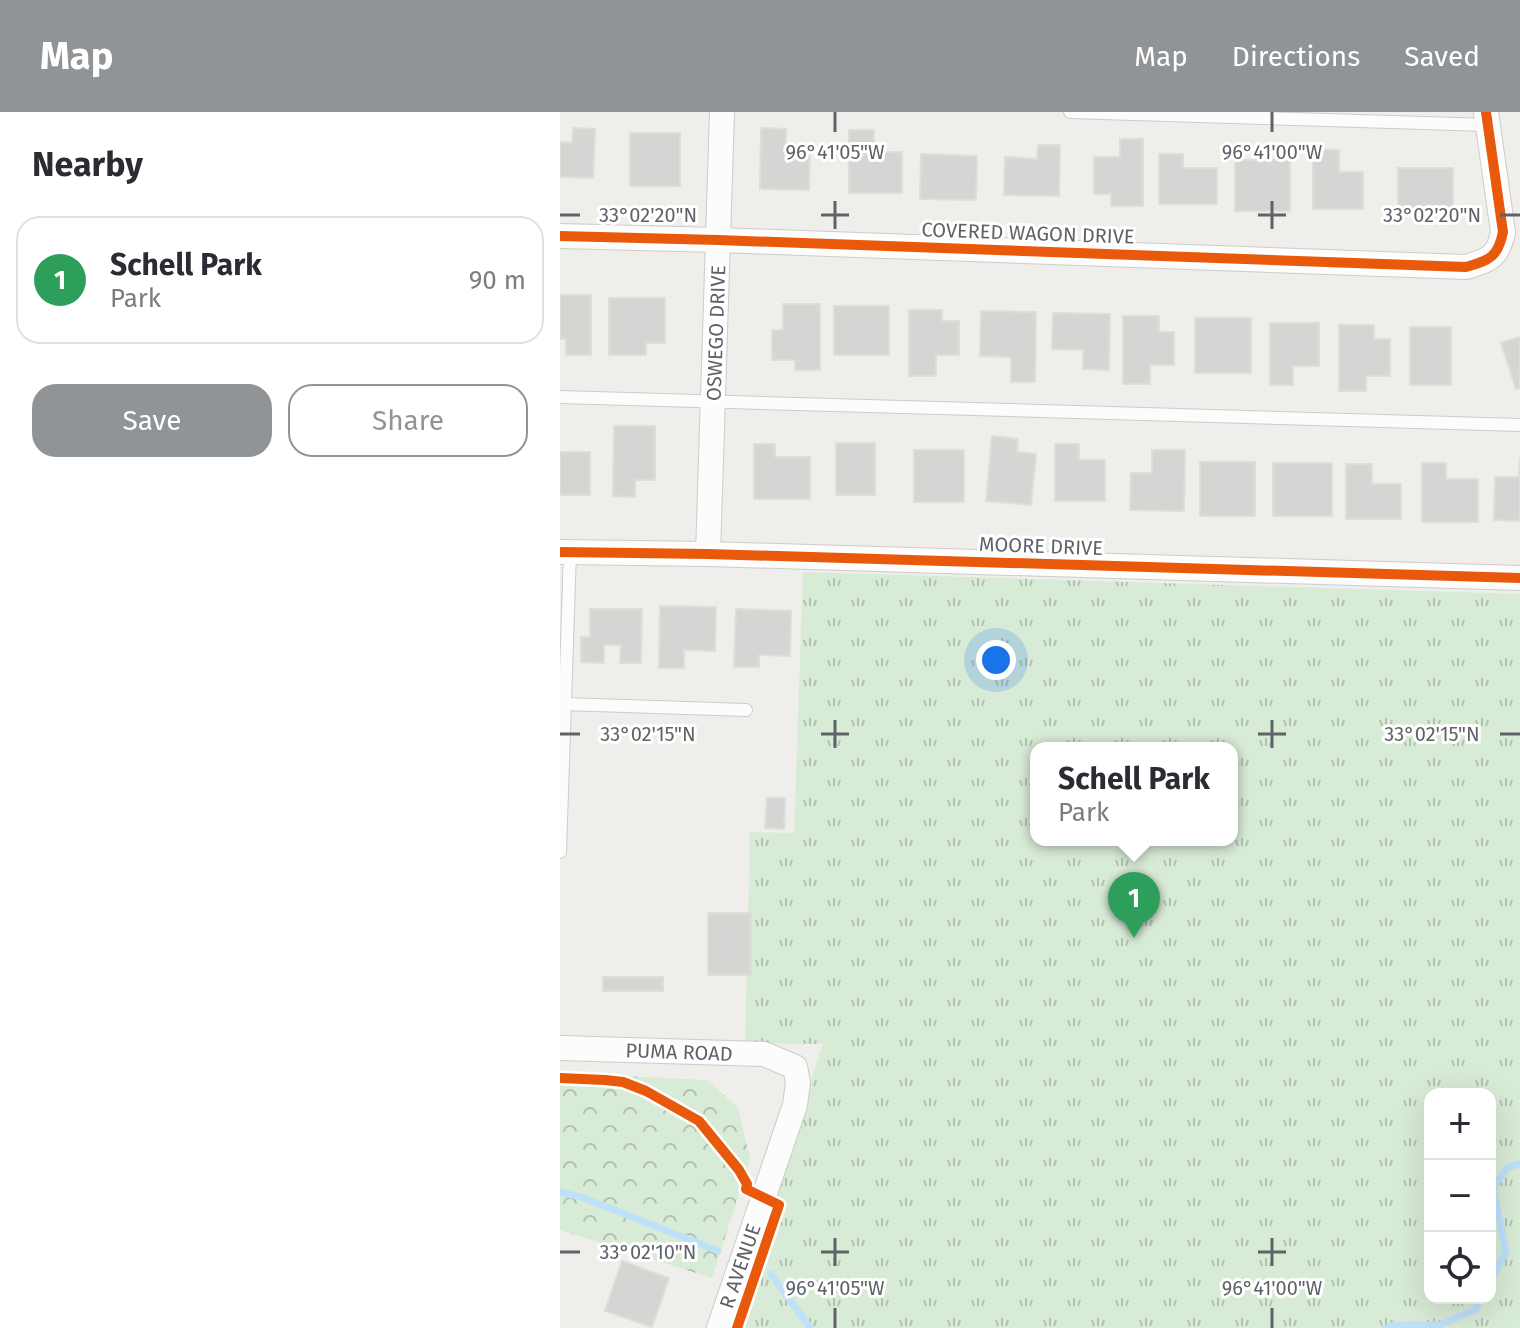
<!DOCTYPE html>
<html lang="en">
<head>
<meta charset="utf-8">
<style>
	body { margin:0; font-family:"Fira Sans",sans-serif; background:#f7f7f7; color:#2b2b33 }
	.controls { position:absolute; right:24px; bottom:24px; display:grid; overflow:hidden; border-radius:16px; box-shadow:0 8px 32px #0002 }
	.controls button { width:72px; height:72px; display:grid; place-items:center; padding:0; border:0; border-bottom:2px solid #e1e1e2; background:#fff; color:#2b2b33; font:40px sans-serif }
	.you { position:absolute; left:436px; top:548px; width:28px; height:28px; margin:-20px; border:6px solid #fff; border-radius:50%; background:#1a73e8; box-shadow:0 0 0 12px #1a73e833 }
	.badge { display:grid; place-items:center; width:52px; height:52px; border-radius:50%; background:#919496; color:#fff; font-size:26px; font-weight:700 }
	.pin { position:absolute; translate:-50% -66px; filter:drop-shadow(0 2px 4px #0008) }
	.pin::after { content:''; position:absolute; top:42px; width:28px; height:24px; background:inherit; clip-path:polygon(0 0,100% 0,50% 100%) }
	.popup { position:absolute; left:470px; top:630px; width:208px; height:104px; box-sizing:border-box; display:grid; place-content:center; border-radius:16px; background:#fff; filter:drop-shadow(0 2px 6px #0005); font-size:26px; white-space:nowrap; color:#7c7c81 }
	.popup b { font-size:30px; color:#2b2b33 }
	.popup::after { content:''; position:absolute; left:50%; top:100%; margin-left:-16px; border:16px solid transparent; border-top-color:#fff }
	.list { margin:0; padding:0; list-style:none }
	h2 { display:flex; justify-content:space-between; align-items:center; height:104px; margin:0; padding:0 32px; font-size:34px }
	h2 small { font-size:26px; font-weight:400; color:#7c7c81 }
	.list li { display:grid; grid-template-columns:52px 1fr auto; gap:24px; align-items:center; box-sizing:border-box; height:128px; margin:0 16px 16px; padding:0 16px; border:2px solid #e1e1e2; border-radius:24px }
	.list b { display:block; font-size:30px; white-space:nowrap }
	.list p { margin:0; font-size:26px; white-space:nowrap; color:#7c7c81 }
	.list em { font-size:26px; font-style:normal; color:#7c7c81 }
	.actions { display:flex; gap:16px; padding:24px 32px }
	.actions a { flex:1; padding:18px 0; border:2px solid #919496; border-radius:24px; text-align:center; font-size:28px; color:#919496 }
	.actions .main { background:#919496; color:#fff }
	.icon { flex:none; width:44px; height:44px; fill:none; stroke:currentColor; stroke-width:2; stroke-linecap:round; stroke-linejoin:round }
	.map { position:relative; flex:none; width:960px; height:1216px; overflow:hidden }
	header { display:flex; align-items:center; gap:48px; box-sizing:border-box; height:112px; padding:0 40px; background:#919496; color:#fff }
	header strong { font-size:38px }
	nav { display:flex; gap:44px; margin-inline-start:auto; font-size:28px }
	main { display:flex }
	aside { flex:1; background:#fff }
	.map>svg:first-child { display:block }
</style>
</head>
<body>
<header>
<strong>Map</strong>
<nav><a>Map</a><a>Directions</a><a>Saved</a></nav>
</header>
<main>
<aside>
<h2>Nearby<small></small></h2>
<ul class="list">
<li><span class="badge" style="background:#2e9e5b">1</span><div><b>Schell Park</b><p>Park</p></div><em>90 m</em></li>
</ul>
<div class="actions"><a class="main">Save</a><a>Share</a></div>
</aside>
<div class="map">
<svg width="960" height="1216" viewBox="0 0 960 1216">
	<defs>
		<pattern id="forest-crowns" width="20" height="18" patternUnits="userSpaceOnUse" patternTransform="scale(2)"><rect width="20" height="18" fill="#d8ebd6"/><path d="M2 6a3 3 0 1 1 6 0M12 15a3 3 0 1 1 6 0" fill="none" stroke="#b2c2b1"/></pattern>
		<pattern id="park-tufts" width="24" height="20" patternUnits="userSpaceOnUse" patternTransform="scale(2)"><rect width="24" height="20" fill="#d8ebd6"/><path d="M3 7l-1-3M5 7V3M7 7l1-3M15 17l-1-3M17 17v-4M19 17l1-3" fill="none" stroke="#b2c2b1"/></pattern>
	</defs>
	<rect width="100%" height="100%" fill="#efeeea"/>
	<path fill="url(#forest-crowns)" d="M0 961 147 968 178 996 190 1047 152 1166 0 1118Z"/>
	<path fill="url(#park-tufts)" fill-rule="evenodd" d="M243 460 960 482V1216H167L263 932 185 931 190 720 234 721ZM476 636H672V728H476ZM870 982H930V1186H870Z"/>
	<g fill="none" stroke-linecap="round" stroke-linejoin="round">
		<path stroke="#bfe0f9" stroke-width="7" d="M0 1080 24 1086 158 1139
			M211 1162 250 1216
			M930 1170 946 1140 933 1076 948 1055 960 1052
			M826 1216 834 1213H880L915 1198 922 1186"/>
	</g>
	<path fill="#d6d5d3" stroke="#deddd9" stroke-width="2" d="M13 16 35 17 33 66 0 65V30L12 31Z
		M201 16 226 17V35H250L249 78 200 77Z
		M289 18H314V40H342V81H289Z
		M70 21H120V74H70Z
		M560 27H583V94H551V82H534V45H560Z
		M478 33H500L499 84 444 83 445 45 477 47Z
		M753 38H779V60H803V97H753Z
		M361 42 417 44 416 88 360 87Z
		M599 42H623V56H657V92H599Z
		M675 48H730V99H675Z
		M838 56H893V99H838Z
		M0 183H31V243H6V227H0Z
		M49 186H105V231H86V243H49Z
		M223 192H260V258H235V248H212V218H223Z
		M274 194H329V243H274Z
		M349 198H382V209H399V243H376V264H349Z
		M421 199 476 200 475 270H451V245L420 244Z
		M493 201 550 202 549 258 523 257V238L492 237Z
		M563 204H599V220H614V253H590V272H563Z
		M635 206H691V261H635Z
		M710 211H759V254H733V273H710Z
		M779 213H814V227H830V264H806V279H779Z
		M850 215H891V273H850Z
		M960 225V276L956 277 941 231Z
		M54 314H95V368H75V385L53 384Z
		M432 324 458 327 457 340 476 342 471 393 426 389Z
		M276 331H315V383H276Z
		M194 332H215V345H250V387H194Z
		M495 332H519V348H545V389H495Z
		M354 338H404V390H354Z
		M592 338H625L624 399 570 398 571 361H592Z
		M0 340H30V383H0Z
		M960 345V409L934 408 935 365H959Z
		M640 350H695V404H640Z
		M713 351H772V404H713Z
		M862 351H886V367H918V410H862Z
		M786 352H812V372H841V407H786Z
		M100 494 156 495 155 539 124 538V556H99Z
		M30 497H82L81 551H60L61 533H44V551L21 550V525H30Z
		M176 497 231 499 230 544 199 543V555H174Z
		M207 686H225L224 717 205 716Z
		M148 801H191V863H148Z
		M43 865H103V879H43Z
		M62 1149 109 1166 92 1215 45 1199Z"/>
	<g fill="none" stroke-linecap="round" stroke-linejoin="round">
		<g stroke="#cbcccc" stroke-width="14">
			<path id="lane" d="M510 0 928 13
				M0 285 960 313
				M4 592 186 598
				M0 740 10 440"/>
		</g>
		<g stroke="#cbcccc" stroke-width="26">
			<path id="street" d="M0 124 158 128 906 155C930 148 938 145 943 120L926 0
				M0 440 148 442 960 466
				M148 442 162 0
				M0 936 204 942 235 955 238 971 235 993 159 1216"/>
		</g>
		<use href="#lane" stroke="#fdfcfc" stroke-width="12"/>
		<use href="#street" stroke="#fdfcfc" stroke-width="24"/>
		<g stroke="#fff" stroke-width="15">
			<path id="cycleway" d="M0 124 158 128 906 155C930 148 938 145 943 120L926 0
				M0 440 148 442 960 466
				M0 966 45 968 63 970 86 979 139 1009 179 1058 187 1072 186 1077 219 1093 177 1216"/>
		</g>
		<use href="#cycleway" stroke="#e8590c" stroke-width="10"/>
	</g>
	<path fill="none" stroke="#5f6368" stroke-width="3" d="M275 0V20M712 0V20M275 89V117M712 89V117M0 103H20M261 103H289M698 103H726M940 103H960M275 608V636M712 608V636M0 622H20M261 622H289M698 622H726M940 622H960M275 1126V1154M712 1126V1154M0 1140H20M261 1140H289M698 1140H726M275 1196V1216M712 1196V1216"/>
	<g text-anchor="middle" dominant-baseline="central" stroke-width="6" stroke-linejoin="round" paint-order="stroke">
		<g font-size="20" fill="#5f6368" stroke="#fff">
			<text transform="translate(468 121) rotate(2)">COVERED WAGON DRIVE</text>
			<text transform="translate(156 221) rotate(-88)">OSWEGO DRIVE</text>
			<text transform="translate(481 434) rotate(2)">MOORE DRIVE</text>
			<text transform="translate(119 940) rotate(2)">PUMA ROAD</text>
			<text transform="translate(180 1154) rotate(-71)">R AVENUE</text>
		</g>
	</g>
	<g font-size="20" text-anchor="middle" fill="#5f6368" stroke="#fff" stroke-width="6" stroke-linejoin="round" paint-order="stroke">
		<text x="275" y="47">96°41'05"W</text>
		<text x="712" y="47">96°41'00"W</text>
		<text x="88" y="110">33°02'20"N</text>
		<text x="872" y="110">33°02'20"N</text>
		<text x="88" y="629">33°02'15"N</text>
		<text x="872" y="629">33°02'15"N</text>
		<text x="88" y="1147">33°02'10"N</text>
		<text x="275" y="1183">96°41'05"W</text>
		<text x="712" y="1183">96°41'00"W</text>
	</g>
</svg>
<div class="controls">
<button>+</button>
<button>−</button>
<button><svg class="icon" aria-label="locate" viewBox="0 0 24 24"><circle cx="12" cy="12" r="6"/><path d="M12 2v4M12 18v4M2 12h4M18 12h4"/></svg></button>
</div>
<div class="you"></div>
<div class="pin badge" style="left:574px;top:826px;background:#2e9e5b">1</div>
<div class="popup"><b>Schell Park</b>Park</div>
</div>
</main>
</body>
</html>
